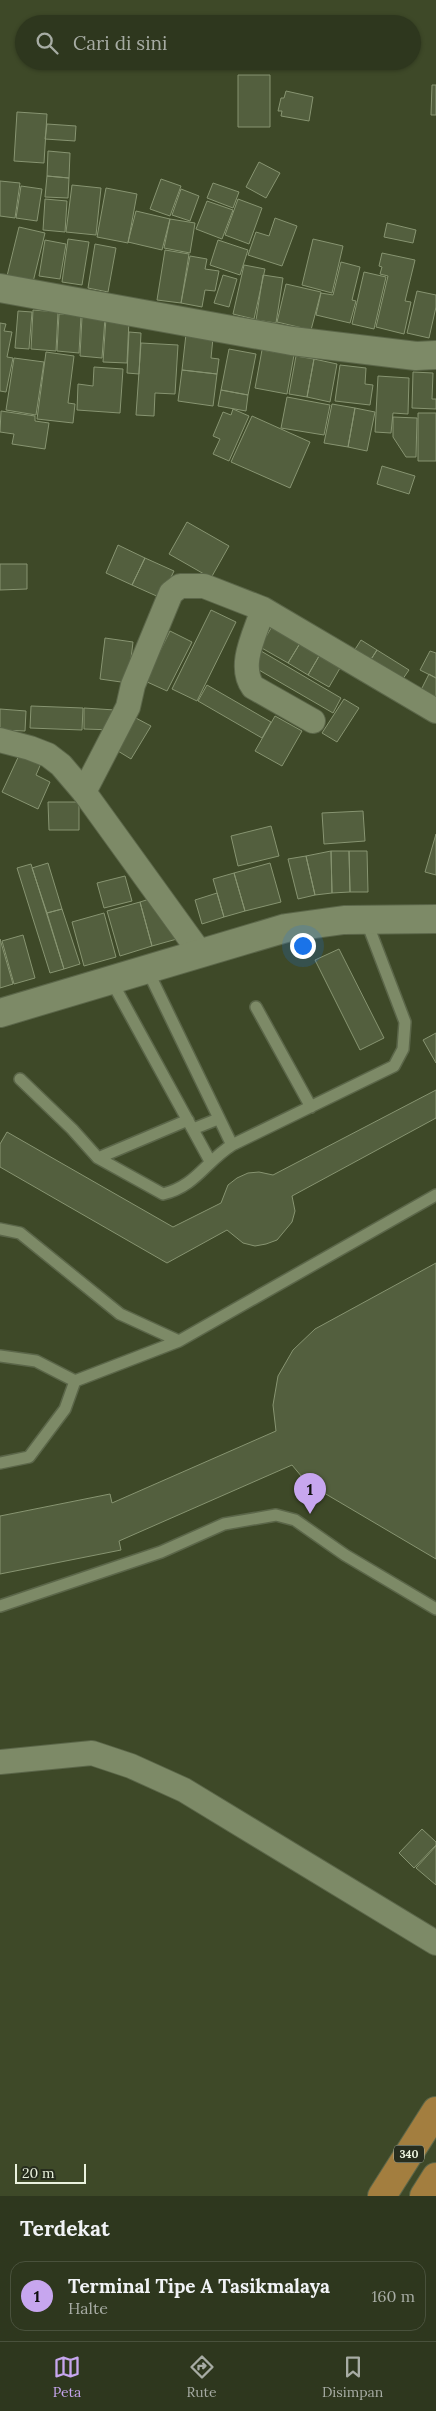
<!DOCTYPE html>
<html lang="id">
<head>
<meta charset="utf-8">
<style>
	body { margin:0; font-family:Lora,serif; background:#363f27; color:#f1f3f6 }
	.scale { position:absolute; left:15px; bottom:12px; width:71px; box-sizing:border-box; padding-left:5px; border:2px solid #eaf2de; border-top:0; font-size:14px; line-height:18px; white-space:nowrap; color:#eaf2de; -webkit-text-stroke:4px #272d1e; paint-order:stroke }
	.you { position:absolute; left:302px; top:945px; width:18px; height:18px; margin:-12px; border:4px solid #fff; border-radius:50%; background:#1a73e8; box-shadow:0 0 0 8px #1a73e833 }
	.badge { display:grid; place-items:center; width:32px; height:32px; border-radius:50%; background:#c7a6ef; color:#111; font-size:16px; font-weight:700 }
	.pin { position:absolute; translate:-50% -41px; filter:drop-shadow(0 1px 2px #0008) }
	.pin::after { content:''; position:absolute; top:26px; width:18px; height:15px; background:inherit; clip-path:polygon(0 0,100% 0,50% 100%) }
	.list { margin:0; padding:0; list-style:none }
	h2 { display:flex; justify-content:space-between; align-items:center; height:65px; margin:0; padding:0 20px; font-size:21px }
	h2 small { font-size:16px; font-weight:400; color:#a7aca4 }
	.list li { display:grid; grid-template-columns:32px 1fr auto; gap:15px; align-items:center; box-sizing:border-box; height:70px; margin:0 10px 10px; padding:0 10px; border:1px solid #49513c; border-radius:15px }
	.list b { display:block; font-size:19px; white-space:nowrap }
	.list p { margin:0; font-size:16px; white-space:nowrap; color:#a7aca4 }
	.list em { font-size:16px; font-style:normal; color:#a7aca4 }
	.icon { flex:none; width:28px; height:28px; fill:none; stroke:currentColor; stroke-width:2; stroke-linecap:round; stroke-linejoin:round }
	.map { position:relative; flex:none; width:436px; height:2196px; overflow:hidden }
	.search { position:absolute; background:#2e371e; box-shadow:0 1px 4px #0004; left:15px; right:15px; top:15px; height:55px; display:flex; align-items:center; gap:12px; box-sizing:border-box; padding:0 18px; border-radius:28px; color:#a7aca4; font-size:19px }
	.sheet { height:145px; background:#2e371e }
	nav { display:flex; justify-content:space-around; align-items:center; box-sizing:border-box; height:70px; border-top:1px solid #49513c; background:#2e371e; font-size:14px; color:#a7aca4 }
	nav a { display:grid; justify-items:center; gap:2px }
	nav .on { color:#c7a6ef }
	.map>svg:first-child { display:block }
</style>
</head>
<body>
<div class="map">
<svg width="436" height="2196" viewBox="0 0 436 2196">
	<rect width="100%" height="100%" fill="#3e4928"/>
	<path fill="#535f3e" stroke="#879471" d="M240 21 270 22V24H240Z
		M238 75H270V127H238Z
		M432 85H436V115H431Z
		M286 91 313 97 309 121 281 116 282 111H278L281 98H284Z
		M17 112 47 114 44 163 14 161Z
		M47 124 76 126 75 141 45 139Z
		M48 151 70 153 69 178 47 176Z
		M259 162 280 173 266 198 246 187Z
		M47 176 69 178 68 198 45 197Z
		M161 179 181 186 170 216 150 209Z
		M0 181 20 183 15 218 0 216Z
		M213 183 239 192 233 208 207 198Z
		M72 185 101 188 96 235 66 232Z
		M21 186 42 189 37 221 16 218Z
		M106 188 137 194 128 243 97 237Z
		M181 189 199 196 190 221 172 215Z
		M45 199 67 201 65 232 43 230Z
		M238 199 262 208 249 244 225 235Z
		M207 201 233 210 222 239 196 229Z
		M136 211 170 219 162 250 128 242Z
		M275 218 297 226 282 266 248 255 256 232 269 236Z
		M170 219 195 223 190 253 164 248Z
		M387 223 416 230 413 243 384 237Z
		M19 227 45 233 33 282 7 276Z
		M68 239 89 242 82 285 62 282Z
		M313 239 343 246 332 293 302 285Z
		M45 240 66 244 60 279 39 276Z
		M218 240 248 250 240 275 210 265Z
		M95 244 116 248 108 292 88 288Z
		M165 250 189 254 181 303 157 300Z
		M382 253 415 260 405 301 411 302 404 334 376 327 388 276 380 274 382 267 379 266Z
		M190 256 207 259 205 269 219 271 215 291 205 290 202 307 181 303Z
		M341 262 360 267 352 300 356 301 350 323 316 315 321 293 333 295Z
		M244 265 265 269 254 319 233 314Z
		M364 272 386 277 374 329 352 324Z
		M223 275 237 279 229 307 214 303Z
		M263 275 283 278 276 323 256 320Z
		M286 284 321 292 311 330 277 322Z
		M417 291 436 295V307L429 338 407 333Z
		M33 310 58 312 56 351 31 349Z
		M18 311 32 312 29 349 15 348Z
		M59 314 81 315 79 353 57 351Z
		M82 317 105 318 102 358 80 356Z
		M106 318 129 320 127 363 103 362Z
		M0 323 6 324 4 331 12 332 7 357 13 358 6 392 0 391Z
		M129 332 141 333 139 374 127 373Z
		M186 334 213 338 211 358 219 359 217 374 182 370Z
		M141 343 178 345 175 394 155 393 154 416 136 415Z
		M229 349 256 354 248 395 221 390Z
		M262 350 294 355 287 394 255 388Z
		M46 352 74 356 68 403 75 404 73 423 37 419Z
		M296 356 314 359 307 397 289 394Z
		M14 358 44 362 36 415 6 410Z
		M314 359 337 364 330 402 307 397Z
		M340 365 366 368 365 384 373 385 370 405 335 401Z
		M94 367 123 369 120 413 77 410 78 384 93 386Z
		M182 370 217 374 213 406 178 401Z
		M413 372 433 373 432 399H436V409L412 408Z
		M378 376 409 378 408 414 393 413 391 433 375 432Z
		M221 390 248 395 246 411 218 406Z
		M287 397 330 405 324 435 281 428Z
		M332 404 355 408 348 447 324 443Z
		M355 408 375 412 367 451 348 447Z
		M233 409 249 416 229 461 213 454 220 439 213 436 223 412 231 415Z
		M1 411 35 416V421L49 423 45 449 12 444 14 434 0 432Z
		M418 413H436V461H418Z
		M252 416 310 442 290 488 231 462Z
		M393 417 417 418 416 457H406L393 437Z
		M382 466 415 476 409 494 377 484Z
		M187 522 229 546 211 578 169 554Z
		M118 545 145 558 132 585 106 573Z
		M145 558 174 571 161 598 132 585Z
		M0 564H27V589L0 590Z
		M211 610 236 622 197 701 172 689Z
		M274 623 302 640 288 663 260 647Z
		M170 631 192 642 167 691 145 681Z
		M105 638 133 642 128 683 100 679Z
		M302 640 322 651 308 675 288 663Z
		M361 640 377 650 368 664 352 654Z
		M377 650 409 670 400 683 368 664Z
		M261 651 341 698 333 713 252 666Z
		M322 651 343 663 329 687 308 675Z
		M430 651 436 653V678L420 670Z
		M429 674 436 678V697L421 690Z
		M207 685 271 722 262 738 198 701Z
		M344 699 359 708 337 742 322 733Z
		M31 706 83 708 82 730 30 728Z
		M84 708 115 710 114 730 84 729Z
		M0 709 26 711 25 731 0 730Z
		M132 716 151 726 131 759 113 748Z
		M275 716 302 731 282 766 255 751Z
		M21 751 42 761 36 775 50 782 38 809 2 792Z
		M48 802H79V830H49Z
		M363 811 365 841 324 844 322 813Z
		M271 826 279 856 238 866 231 836Z
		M436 834V875L425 872Z
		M331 851 332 893 315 895 306 856Z
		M331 851H349L350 892 332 893Z
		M349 851H367L368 892H350Z
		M306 856 315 895 298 899 288 859Z
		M48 863 62 909 47 913 32 868Z
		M270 863 281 902 245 911 234 873Z
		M31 864 64 969 50 973 17 868Z
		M234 873 245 911 224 917 213 879Z
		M125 876 132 901 104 908 97 883Z
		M217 893 224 917 202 924 195 900Z
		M156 897 184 937 152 946 140 902Z
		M140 902 152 946 120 956 107 911Z
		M62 909 80 964 64 969 47 913Z
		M104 913 116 957 84 966 72 922Z
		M23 935 35 978 14 984 2 941Z
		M0 939 13 984 0 988Z
		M339 949 384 1038 360 1050 315 960Z
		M436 1033V1063L423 1040Z
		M436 1090V1118L292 1196 295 1211 292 1222 277 1240 266 1244 255 1246 243 1243 227 1230 167 1263 0 1167V1144L7 1132 173 1227 221 1203 228 1185 237 1178 248 1173 259 1172 273 1175Z
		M436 1263V1559L319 1490 302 1477 292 1465 119 1541 121 1550 0 1574V1516L110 1494 112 1503 276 1431 273 1405 278 1376 293 1350 315 1329Z
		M422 1829 436 1842V1845L414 1868 399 1853Z
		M436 1846V1885L416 1868Z"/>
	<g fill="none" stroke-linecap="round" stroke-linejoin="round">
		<g stroke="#5b6649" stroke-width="14">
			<path id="service" d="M147 969 232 1145
				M111 980 210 1161
				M256 1007 311 1107
				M20 1079 72 1129 98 1158 163 1194C196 1186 205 1162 232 1145L394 1066 403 1049 405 1022 366 920
				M193 1129 218 1119
				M98 1158 188 1120
				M0 1229 20 1233 120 1314 179 1341 436 1195
				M0 1356 36 1361 75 1381 179 1341
				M0 1463 29 1457 65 1409 75 1381
				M0 1606 161 1552 224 1524 276 1515 295 1520 345 1555 436 1609"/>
		</g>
		<g stroke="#5b6649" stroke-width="26">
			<path id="minor" d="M263 609C256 632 237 665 253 687L313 721
				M0 740 30 748 48 755 61 765 84 792 201 954
				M84 792 128 707 133 685 171 593 180 586H204L263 609 436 711
				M0 1762 92 1753 131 1766 184 1790 436 1943"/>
		</g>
		<g stroke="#5b6649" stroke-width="30">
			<path id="tertiary" d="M0 288 292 341 416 356 436 355
				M0 1013 286 928 344 920 436 919"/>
		</g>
		<g stroke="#5b6649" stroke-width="30">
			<path id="primary" d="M382 2196 436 2111
				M424 2196 436 2177"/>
		</g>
		<use href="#service" stroke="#7d8a67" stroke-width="11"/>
		<use href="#minor" stroke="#7d8a67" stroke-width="24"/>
		<use href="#tertiary" stroke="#7d8a67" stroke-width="28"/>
		<use href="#primary" stroke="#a37e3f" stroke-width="28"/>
	</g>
	<g text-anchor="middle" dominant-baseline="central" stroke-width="4.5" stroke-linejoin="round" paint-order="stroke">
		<rect fill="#272d1e" stroke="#b0b7a4" stroke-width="1" x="394" y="2145.5" width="30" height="17" rx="4"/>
		<g font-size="11" font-weight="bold" fill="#eaf2de">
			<text x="409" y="2154">340</text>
		</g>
	</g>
</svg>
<div class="scale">20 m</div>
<div class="you"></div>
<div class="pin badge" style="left:310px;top:1514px">1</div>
<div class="search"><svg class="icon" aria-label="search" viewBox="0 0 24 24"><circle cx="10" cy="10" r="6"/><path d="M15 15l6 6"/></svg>Cari di sini</div>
</div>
<section class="sheet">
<h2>Terdekat<small></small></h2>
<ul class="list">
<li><span class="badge">1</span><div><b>Terminal Tipe A Tasikmalaya</b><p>Halte</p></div><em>160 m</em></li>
</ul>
</section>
<nav>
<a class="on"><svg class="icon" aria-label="map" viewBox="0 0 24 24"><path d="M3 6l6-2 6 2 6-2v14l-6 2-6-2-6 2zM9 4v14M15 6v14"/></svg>Peta</a>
<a><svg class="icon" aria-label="directions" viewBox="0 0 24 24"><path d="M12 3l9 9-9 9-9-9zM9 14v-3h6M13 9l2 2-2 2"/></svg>Rute</a>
<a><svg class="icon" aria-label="saved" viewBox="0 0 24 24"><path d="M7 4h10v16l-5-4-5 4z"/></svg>Disimpan</a>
</nav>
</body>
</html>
